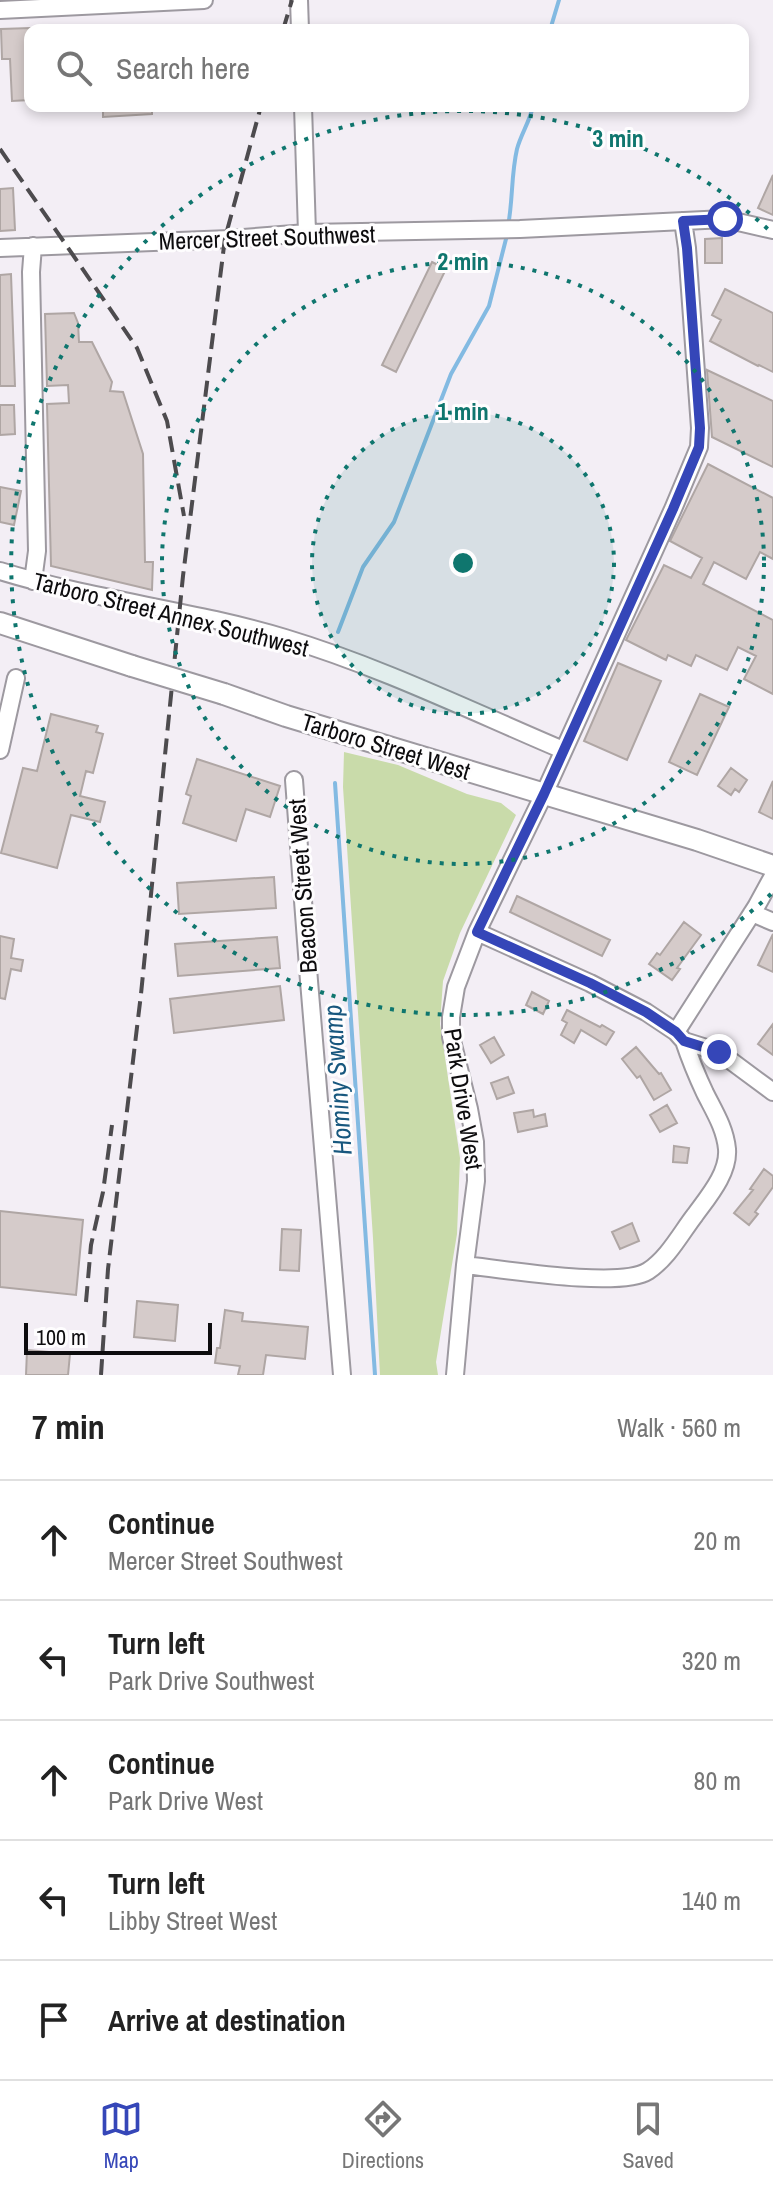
<!DOCTYPE html>
<html lang="en">
<head>
<meta charset="utf-8">
<style>
	body { margin:0; font-family:"Archivo Narrow",sans-serif; background:#f2f2f2; color:#222 }
	.scale { position:absolute; left:24px; bottom:20px; width:188px; box-sizing:border-box; padding-left:8px; border:4px solid #0d0c0e; border-top:0; font-size:22px; line-height:28px; white-space:nowrap; color:#0d0c0e; -webkit-text-stroke:6px #fefdfe; paint-order:stroke }
	.stop { position:absolute; width:24px; height:24px; margin:-18px; border:6px solid #3546b8; border-radius:50%; background:#fff }
	.stop.end { background:#3546b8; border-color:#fff; box-shadow:0 2px 8px #0008 }
	.list { margin:0; padding:0; list-style:none }
	h2 { display:flex; justify-content:space-between; align-items:center; height:104px; margin:0; padding:0 32px; font-size:34px }
	h2 small { font-size:26px; font-weight:400; color:#767676 }
	.list li { display:grid; grid-template-columns:52px 1fr auto; gap:24px; align-items:center; box-sizing:border-box; height:120px; padding:0 32px; border-top:2px solid #e0e0e0 }
	.list b { display:block; font-size:30px; white-space:nowrap }
	.list p { margin:0; font-size:26px; white-space:nowrap; color:#767676 }
	.list em { font-size:26px; font-style:normal; color:#767676 }
	.icon { flex:none; width:44px; height:44px; fill:none; stroke:currentColor; stroke-width:2; stroke-linecap:round; stroke-linejoin:round }
	.map { position:relative; flex:none; width:773px; height:1375px; overflow:hidden }
	.search { position:absolute; background:#fff; box-shadow:0 4px 12px #0003; left:24px; right:24px; top:24px; height:88px; display:flex; align-items:center; gap:20px; box-sizing:border-box; padding:0 28px; border-radius:16px; color:#767676; font-size:30px }
	.sheet { height:704px; background:#fff }
	nav { display:flex; justify-content:space-around; align-items:center; box-sizing:border-box; height:112px; border-top:2px solid #e0e0e0; background:#fff; font-size:22px; color:#767676 }
	nav a { display:grid; justify-items:center; gap:4px }
	nav .on { color:#3546b8 }
	.map>svg:first-child { display:block }
</style>
</head>
<body>
<div class="map">
<svg width="773" height="1375" viewBox="0 0 773 1375">
	<rect width="100%" height="100%" fill="#f3eef5"/>
	<path fill="#c9dbaa" d="M344 752 398 765 467 794 501 803 516 815 460 933 443 981 440 1024 460 1158 457 1234 436 1362 438 1375H380L373 1238 343 787Z"/>
	<g fill="none" stroke-linecap="round" stroke-linejoin="round">
		<path stroke="#83bae2" stroke-width="4" d="M550 30 559 0
			M508 226C513 200 511 175 517 149 521 134 530 121 533 106
			M338 632 363 567 394 522 451 374 489 306 507 235
			M335 783 375 1375"/>
	</g>
	<path fill="#d5cbca" stroke="#afa6a4" stroke-width="2" d="M30 28V100L12 101 10 59H2L1 29Z
		M103 106H152V114L103 117Z
		M773 175V215L758 208Z
		M13 188 15 230 0 231V189Z
		M722 238V263H705V239Z
		M432 262 446 269 396 372 382 365Z
		M11 274 15 386H0V275Z
		M725 289 773 313V372L759 365 758 366 710 341 721 320 712 315Z
		M74 313 78 323 79 342H92L112 382 110 391 123 392 143 454 145 562H153L152 590 51 566 47 404 69 403 68 385 47 386 45 314Z
		M707 370 773 401V467L712 437Z
		M0 405H14L15 434 0 435Z
		M708 464 773 498V559L760 552 746 579 714 562 703 584 773 620V694L744 679 756 656 738 647 727 670 696 655 691 666 668 655 666 660 626 640 664 565 691 578 702 558 670 541Z
		M0 487 21 491 14 525 0 522Z
		M618 663 661 681 627 760 584 741Z
		M700 694 729 707 697 775 669 762Z
		M51 714 98 726 96 732 103 734 93 773 86 771 80 796 105 802 100 822 71 815 57 868 1 853 23 768 37 771Z
		M197 759 280 786 270 817 246 809 236 841 183 823 191 796 186 794Z
		M731 768 747 780 739 792 735 789 731 795 718 786Z
		M773 781V819L759 812Z
		M274 877 276 908 179 914 177 883Z
		M517 896 610 940 602 956 510 912Z
		M684 922 701 935 677 968 680 969 672 980 649 964 657 953 660 955Z
		M773 934V972L758 965Z
		M0 936 14 939 11 958 23 960 21 971 11 969 5 999 0 998Z
		M277 937 280 968 178 976 175 944Z
		M280 986 284 1020 174 1033 170 999Z
		M532 992 549 1001 543 1014 526 1005Z
		M567 1010 600 1027 602 1025 614 1032 606 1045 581 1030 574 1043 561 1035 567 1023 562 1020Z
		M773 1024V1055L758 1044Z
		M494 1037 504 1055 491 1063 480 1045Z
		M636 1047 659 1074 661 1073 671 1090 654 1100 640 1076 637 1078 622 1059Z
		M508 1077 514 1093 497 1099 491 1083Z
		M667 1105 677 1123 660 1132 650 1115Z
		M533 1110 534 1117 545 1114 547 1126 518 1132 514 1113Z
		M674 1146 689 1148 687 1163 673 1162Z
		M764 1169 773 1176V1187L755 1212 758 1214 749 1225 734 1213 753 1190 750 1189Z
		M0 1211 83 1220 76 1295 0 1287Z
		M632 1223 639 1241 620 1249 612 1232Z
		M282 1229 301 1230 299 1271 280 1270Z
		M137 1301 178 1305 175 1341 134 1337Z
		M225 1310 243 1313 242 1321 308 1327 305 1359 266 1355 263 1375H238L240 1366 215 1363 217 1348H220Z
		M27 1350 70 1354 68 1375H26Z"/>
	<g fill="none" stroke-linecap="round" stroke-linejoin="round">
		<g stroke="#9d99a0" stroke-width="20">
			<path id="minor" d="M299 0 300 30
				M0 10 204 0
				M303 106 307 233
				M0 248 230 239 307 233 520 229 725 219 773 230
				M0 571C94 600 192 610 285 638 381 667 471 711 563 750
				M33 581 37 551 31 272 33 246
				M0 750 16 678
				M294 780 309 981 342 1375
				M752 913 773 922
				M477 932 590 983 646 1012 676 1032 684 1041 719 1052 773 1092
				M676 1032 756 907 773 876
				M465 1265C502 1269 620 1289 648 1271 668 1258 681 1233 695 1215 708 1197 729 1173 727 1149 725 1128 714 1111 705 1093 697 1076 690 1059 684 1041
				M455 1375 465 1265 476 1181 475 1142 469 1109 451 1037V1017L456 987 477 932 544 794 673 509 699 447 700 428 687 248 683 221"/>
		</g>
		<g stroke="#9d99a0" stroke-width="24">
			<path id="major" d="M0 623 132 666
				M224 694 286 716 697 840 773 866"/>
		</g>
		<use href="#minor" stroke="#fff" stroke-width="16"/>
		<use href="#major" stroke="#fff" stroke-width="20"/>
		<path stroke="#4d4b4e" stroke-width="4" stroke-dasharray="16 8" stroke-linecap="butt" d="M283 30 292 0
			M0 149 137 348 167 421 184 516
			M86 1302 91 1245 103 1192 112 1125
			M101 1375 108 1269 141 994 183 576 225 238 261 106"/>
		<g stroke="#9d99a0" stroke-width="24" stroke-linecap="butt">
			<path id="major-bridge" d="M132 666 224 694"/>
		</g>
		<use href="#major-bridge" stroke="#fff" stroke-width="20"/>
	</g>
	<g fill="none" stroke-linecap="round" stroke-linejoin="round">
		<path stroke="#3546b8" stroke-width="10" d="M719 1052 684 1041 676 1032 646 1012 590 983 477 932 544 794 673 509 699 447 700 428 687 248 683 221 725 219"/>
	</g>
	<circle cx="463" cy="563" r="151" fill="#0f766e" fill-opacity=".12"/>
	<g fill="none" stroke="#0f766e" stroke-width="4" stroke-dasharray="4 8">
		<circle cx="463" cy="563" r="151"/>
		<circle cx="463" cy="563" r="301"/>
		<path d="M771 894A452 452 0 1 1 771 232"/>
	</g>
	<g text-anchor="middle" dominant-baseline="central" stroke-width="6" stroke-linejoin="round" paint-order="stroke">
		<g font-size="24" fill="#0d0c0e" stroke="#fefdfe">
			<text transform="translate(267 237) rotate(-2)">Mercer Street Southwest</text>
			<text transform="translate(171 614) rotate(14)">Tarboro Street Annex Southwest</text>
			<text transform="translate(386 746) rotate(17)">Tarboro Street West</text>
			<text transform="translate(302 886) rotate(-94)">Beacon Street West</text>
			<text transform="translate(464 1099) rotate(81)">Park Drive West</text>
		</g>
		<g font-size="26" font-style="italic" fill="#18577e" stroke="#fefdfe">
			<text transform="translate(337 1080) rotate(-94)">Hominy Swamp</text>
		</g>
	</g>
	<circle cx="463" cy="563" r="12" fill="#0f766e" stroke="#fefdfe" stroke-width="4"/>
	<g font-size="24" text-anchor="middle" font-weight="bold" fill="#0f766e" stroke="#fefdfe" stroke-width="6" stroke-linejoin="round" paint-order="stroke">
		<text x="618" y="147">3 min</text>
		<text x="463" y="270">2 min</text>
		<text x="463" y="420">1 min</text>
	</g>
</svg>
<div class="scale">100 m</div>
<div class="stop" style="left:725px;top:219px"></div>
<div class="stop end" style="left:719px;top:1052px"></div>
<div class="search"><svg class="icon" aria-label="search" viewBox="0 0 24 24"><circle cx="10" cy="10" r="6"/><path d="M15 15l6 6"/></svg>Search here</div>
</div>
<section class="sheet">
<h2>7 min<small>Walk · 560 m</small></h2>
<ul class="list">
<li><svg class="icon" aria-label="ahead" viewBox="0 0 24 24"><path d="M12 20V5M6 11l6-6 6 6"/></svg><div><b>Continue</b><p>Mercer Street Southwest</p></div><em>20 m</em></li>
<li><svg class="icon" aria-label="left" viewBox="0 0 24 24"><path d="M17 20v-9H6M10 6l-5 5 5 5"/></svg><div><b>Turn left</b><p>Park Drive Southwest</p></div><em>320 m</em></li>
<li><svg class="icon" aria-label="ahead" viewBox="0 0 24 24"><path d="M12 20V5M6 11l6-6 6 6"/></svg><div><b>Continue</b><p>Park Drive West</p></div><em>80 m</em></li>
<li><svg class="icon" aria-label="left" viewBox="0 0 24 24"><path d="M17 20v-9H6M10 6l-5 5 5 5"/></svg><div><b>Turn left</b><p>Libby Street West</p></div><em>140 m</em></li>
<li><svg class="icon" aria-label="arrive" viewBox="0 0 24 24"><path d="M6 21V4h12l-3 4 3 4H6"/></svg><div><b>Arrive at destination</b></div></li>
</ul>
</section>
<nav>
<a class="on"><svg class="icon" aria-label="map" viewBox="0 0 24 24"><path d="M3 6l6-2 6 2 6-2v14l-6 2-6-2-6 2zM9 4v14M15 6v14"/></svg>Map</a>
<a><svg class="icon" aria-label="directions" viewBox="0 0 24 24"><path d="M12 3l9 9-9 9-9-9zM9 14v-3h6M13 9l2 2-2 2"/></svg>Directions</a>
<a><svg class="icon" aria-label="saved" viewBox="0 0 24 24"><path d="M7 4h10v16l-5-4-5 4z"/></svg>Saved</a>
</nav>
</body>
</html>
